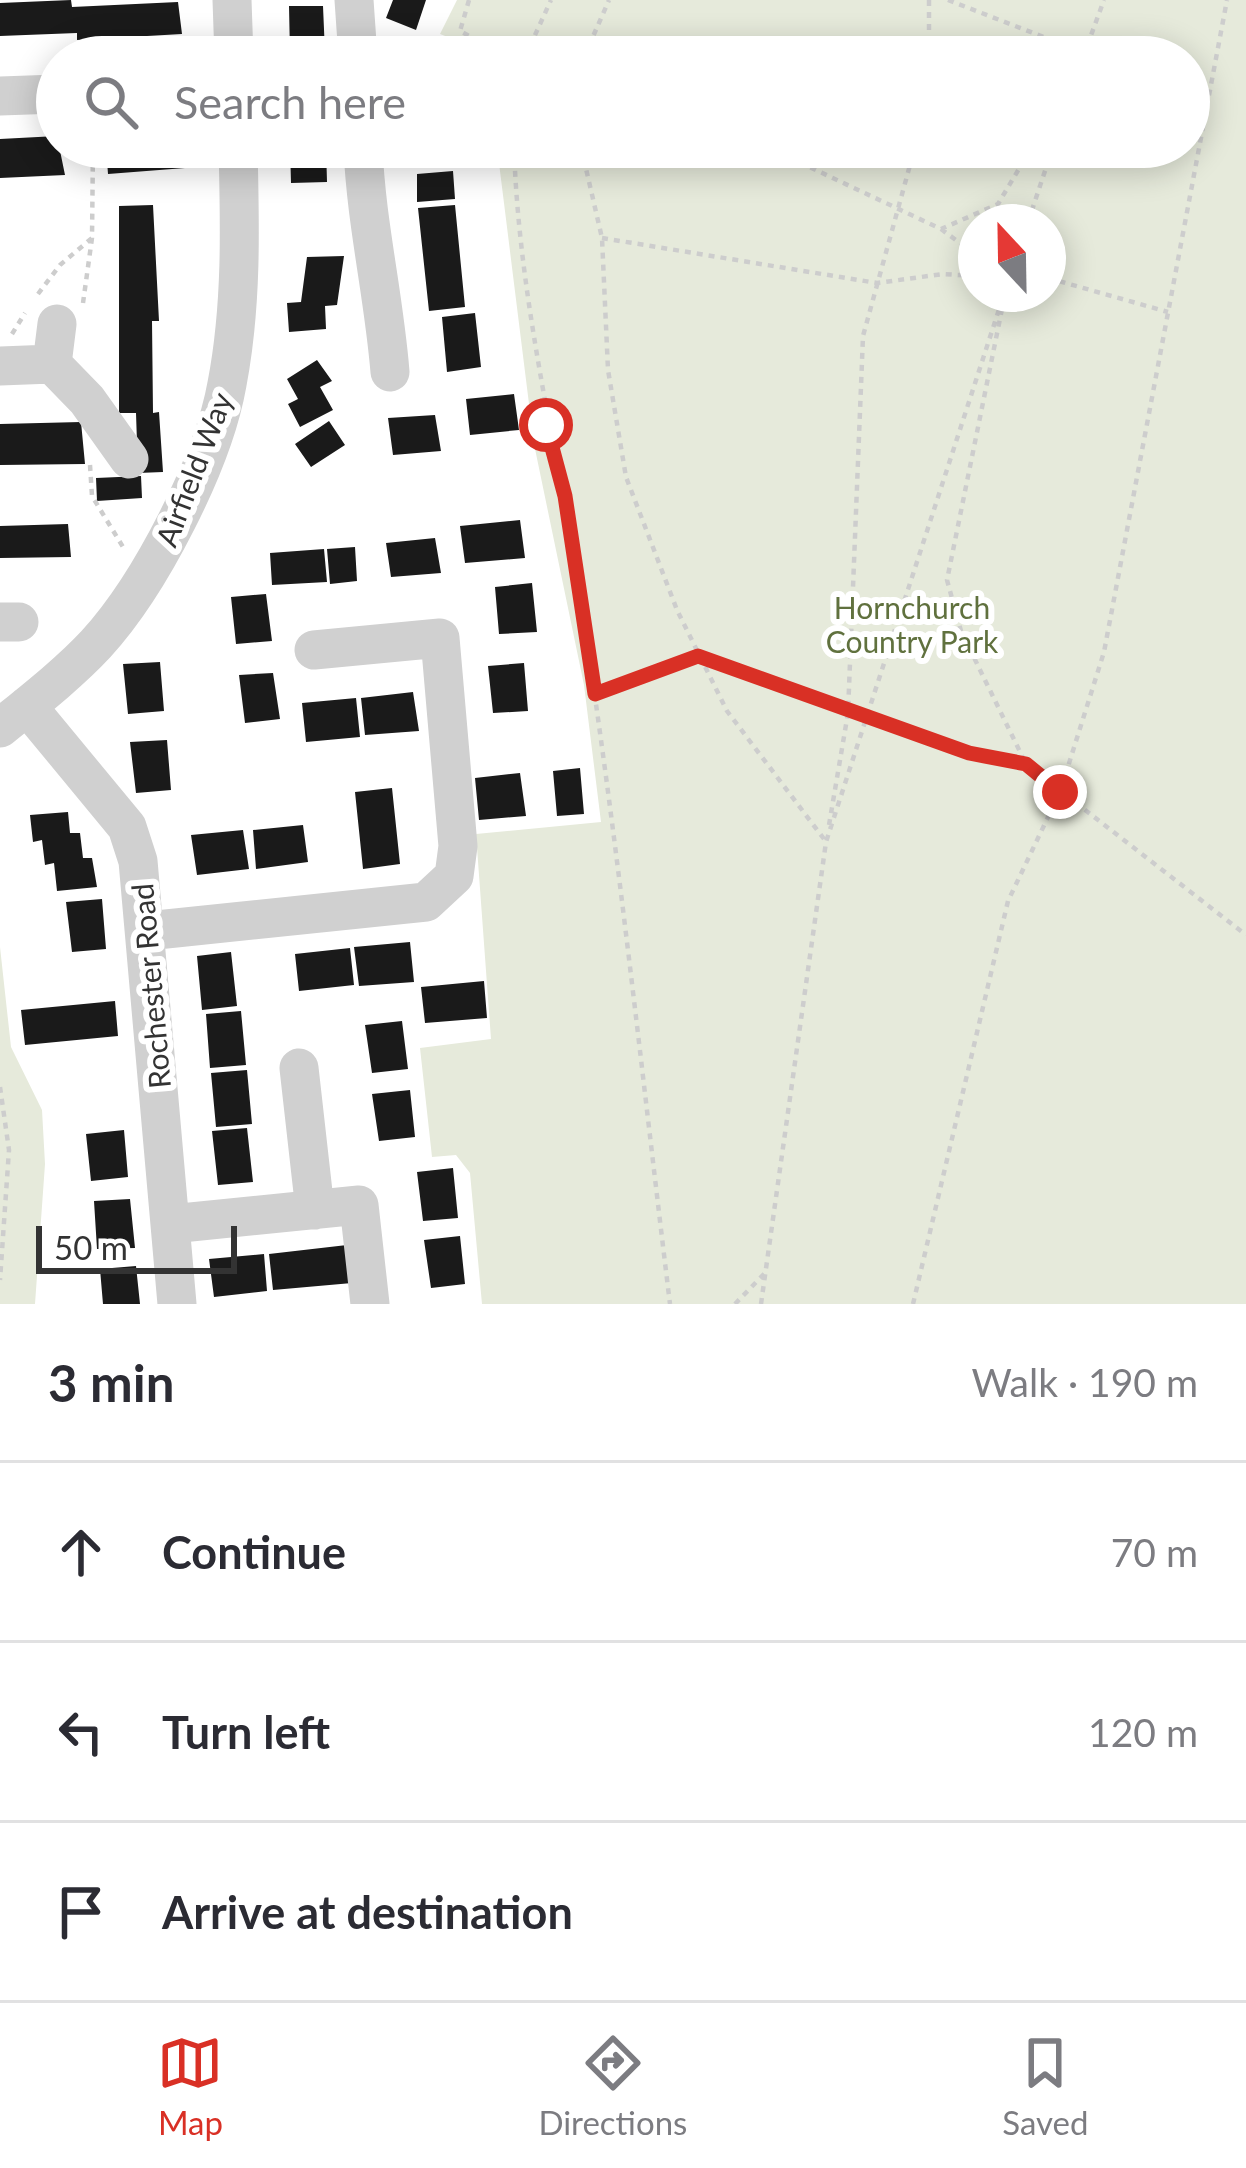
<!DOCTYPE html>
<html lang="en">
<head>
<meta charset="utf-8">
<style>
	body { margin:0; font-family:Lato,sans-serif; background:#f2f2f3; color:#2b2b33 }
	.compass { position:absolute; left:958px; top:204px; width:108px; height:108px; border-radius:50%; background:#fff; box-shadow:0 6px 30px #0003; rotate:338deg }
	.scale { position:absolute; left:36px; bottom:30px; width:201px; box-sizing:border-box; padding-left:12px; border:6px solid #333; border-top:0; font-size:33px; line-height:42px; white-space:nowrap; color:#333; -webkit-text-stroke:9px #fff; paint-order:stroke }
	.stop { position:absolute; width:36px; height:36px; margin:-27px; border:9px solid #d93025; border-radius:50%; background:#fff }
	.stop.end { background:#d93025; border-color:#fff; box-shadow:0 3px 12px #0008 }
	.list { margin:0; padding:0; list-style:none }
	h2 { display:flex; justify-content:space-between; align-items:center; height:156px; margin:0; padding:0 48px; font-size:51px }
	h2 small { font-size:39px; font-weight:400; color:#7c7c81 }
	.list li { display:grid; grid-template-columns:78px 1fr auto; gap:36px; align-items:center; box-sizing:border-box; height:180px; padding:0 48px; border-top:3px solid #e1e1e2 }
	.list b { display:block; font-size:45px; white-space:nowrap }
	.list em { font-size:39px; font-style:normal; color:#7c7c81 }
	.icon { flex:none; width:66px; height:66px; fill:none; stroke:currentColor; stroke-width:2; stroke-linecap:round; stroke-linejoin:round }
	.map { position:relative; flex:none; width:1246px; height:1304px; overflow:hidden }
	.search { position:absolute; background:#fff; box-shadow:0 6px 30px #0003; left:36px; right:36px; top:36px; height:132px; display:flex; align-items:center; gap:30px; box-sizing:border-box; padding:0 42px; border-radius:66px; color:#7c7c81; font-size:45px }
	.sheet { height:696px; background:#fff }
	nav { display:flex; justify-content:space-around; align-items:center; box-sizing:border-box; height:168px; border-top:3px solid #e1e1e2; background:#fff; font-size:33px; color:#7c7c81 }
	nav a { display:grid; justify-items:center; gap:6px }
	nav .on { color:#d93025 }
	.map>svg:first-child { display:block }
</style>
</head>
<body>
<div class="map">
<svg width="1246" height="1304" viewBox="0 0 1246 1304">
	<rect width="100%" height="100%" fill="#fff"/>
	<path fill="#e6eadb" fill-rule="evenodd" d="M457 0H1246V1304H482L470 1173 456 1155 432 1157 420 1048 491 1039 476 834 601 822 584 685 534 444 497 147H1189V57H486L484 51 440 34ZM976 222H1048V294H976Z
		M0 947 11 1047 42 1110 45 1164 35 1304H0Z"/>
	<path fill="#1a1a1a" d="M71 0 72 7 178 2 182 34 77 40V33L0 36V3Z
		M393 0H426L416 30 386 18Z
		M289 6H323L325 53 290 54Z
		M57 136 65 175 0 178V139Z
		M106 147H183L185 168 108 174Z
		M290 147H326L327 182 291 183Z
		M407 147H447L450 159 409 164Z
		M453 171 455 199 417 202V174Z
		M153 205 159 321H152L153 413 159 412 163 472 138 473 136 413H119V206Z
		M455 205 465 307 429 311 418 208Z
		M344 256 337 305 325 306 326 329 289 332 287 303 301 302 307 257Z
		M475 313 481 367 447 372 442 317Z
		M317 360 332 381 320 387 333 410 300 427 288 404 298 399 287 379Z
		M514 394 519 430 470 435 466 399Z
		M435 415 441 451 393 455 388 418Z
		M329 421 345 445 311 467 295 444Z
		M81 422 85 464 0 465V424Z
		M141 476 142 498 97 501 96 478Z
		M520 520 525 558 465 563 460 526Z
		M68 524 71 557 0 558V526Z
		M435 538 441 573 391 577 386 543Z
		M355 547 357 581 330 584 327 549Z
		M324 549 327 582 272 585 270 553Z
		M532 583 537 632 499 634 495 587Z
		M266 594 272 641 236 644 231 597Z
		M160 662 164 711 128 714 123 664Z
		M524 663 528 711 493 713 488 666Z
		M273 673 280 719 245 723 239 675Z
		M413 692 419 731 365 735 361 698Z
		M356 698 360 737 306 742 302 703Z
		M167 740 171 790 136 793 130 742Z
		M580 768 584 814 557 816 553 771Z
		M520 773 526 816 479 820 475 778Z
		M392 788 400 864 363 869 355 792Z
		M68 812 70 833H80L83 858H92L97 887 57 891 54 863 45 865 42 840 33 842 30 815Z
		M303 825 308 862 256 869 253 830Z
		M243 830 249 869 197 875 191 835Z
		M102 899 106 949 72 952 66 902Z
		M410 942 414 982 359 986 354 947Z
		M350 948 354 985 299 991 295 954Z
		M231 952 237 1006 202 1010 197 956Z
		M484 981 487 1018 425 1023 421 987Z
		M115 1001 118 1036 25 1045 21 1010Z
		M241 1011 246 1065 210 1068 206 1014Z
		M402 1021 408 1069 372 1073 365 1025Z
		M247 1070 252 1124 216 1127 211 1073Z
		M410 1090 415 1137 379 1141 372 1094Z
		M247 1128 253 1182 218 1185 212 1131Z
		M124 1130 128 1177 91 1181 86 1134Z
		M453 1168 458 1218 423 1221 417 1172Z
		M130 1199 135 1248 97 1249 94 1201Z
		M460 1236 465 1284 431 1288 424 1240Z
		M347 1245 352 1283 273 1290 269 1254Z
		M264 1254 267 1291 214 1297 209 1259Z
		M136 1266 140 1304H103L100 1269Z"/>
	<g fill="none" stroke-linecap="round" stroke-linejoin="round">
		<path stroke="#cdcdcd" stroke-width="4.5" stroke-dasharray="6 6" stroke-linecap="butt" d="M469 0 460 31 508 57
			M929 0V57
			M948 0 1085 53
			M525 57 551 0
			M584 57 609 0
			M1083 57 1104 0
			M514 147C519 306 560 459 583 616 618 844 642 1075 670 1304
			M581 147 602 238 608 370 626 477 677 610 727 711 824 839
			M767 147 941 229 998 204 1032 147
			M1028 222 1053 147
			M941 229 976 255
			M602 238 877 283 943 274 976 276
			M1048 278 1168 312
			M38 294 60 265 92 238
			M83 303 92 238 93 147
			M1002 309 947 580 961 631 1026 764 1246 935
			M12 334 25 313
			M90 465 92 496 123 547
			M595 694 697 656 969 753 1026 764
			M829 825 848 713 863 336 915 147
			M0 1087 9 1150 0 1280
			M735 1304 765 1273
			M761 1304 826 842 1004 294
			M913 1304 1008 901 1060 792 1104 652 1227 0"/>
		<path stroke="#d0d0d0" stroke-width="39" d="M232 0 234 57
			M354 0 358 57
			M0 96 57 94
			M363 147C366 223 384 296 390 372
			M52 364 57 324
			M0 366 52 364 87 400 129 459
			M0 622H19
			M27 706 127 827 138 861 177 1304
			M0 728C32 702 68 674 96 644 150 585 213 463 227 384 242 306 240 226 238 147
			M147 931 426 902 454 876 458 846 440 638 314 650
			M299 1068 315 1210
			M171 1224 359 1205 370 1304"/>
	</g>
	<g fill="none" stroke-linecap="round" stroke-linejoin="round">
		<path stroke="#d93025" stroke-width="15" d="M546 425 565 496 595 694 698 656 969 753 1026 764 1060 792"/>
	</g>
	<g text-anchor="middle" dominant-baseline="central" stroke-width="12" stroke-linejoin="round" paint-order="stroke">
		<g font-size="30" fill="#333" stroke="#fff">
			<text transform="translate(193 469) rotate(-69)">Airfield Way</text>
			<text transform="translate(150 986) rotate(-95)">Rochester Road</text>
		</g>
		<g font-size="30" fill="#60713e" stroke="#fff">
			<text x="912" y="607">Hornchurch<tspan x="912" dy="34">Country Park</tspan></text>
		</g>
	</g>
</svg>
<svg class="compass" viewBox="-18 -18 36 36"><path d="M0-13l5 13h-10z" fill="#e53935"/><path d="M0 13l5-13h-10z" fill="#7c7c81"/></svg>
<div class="scale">50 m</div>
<div class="stop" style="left:546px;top:425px"></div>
<div class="stop end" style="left:1060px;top:792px"></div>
<div class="search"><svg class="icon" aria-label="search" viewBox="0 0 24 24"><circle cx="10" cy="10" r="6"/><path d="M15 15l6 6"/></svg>Search here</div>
</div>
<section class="sheet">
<h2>3 min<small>Walk · 190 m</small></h2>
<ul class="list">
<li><svg class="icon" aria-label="ahead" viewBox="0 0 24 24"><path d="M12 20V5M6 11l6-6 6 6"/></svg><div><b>Continue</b></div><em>70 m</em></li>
<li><svg class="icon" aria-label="left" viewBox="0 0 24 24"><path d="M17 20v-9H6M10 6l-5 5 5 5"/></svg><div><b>Turn left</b></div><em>120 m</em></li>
<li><svg class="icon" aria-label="arrive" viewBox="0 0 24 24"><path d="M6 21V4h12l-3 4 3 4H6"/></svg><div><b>Arrive at destination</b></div></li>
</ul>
</section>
<nav>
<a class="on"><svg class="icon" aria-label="map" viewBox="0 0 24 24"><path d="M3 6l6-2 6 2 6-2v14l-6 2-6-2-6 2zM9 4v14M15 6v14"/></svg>Map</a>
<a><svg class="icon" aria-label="directions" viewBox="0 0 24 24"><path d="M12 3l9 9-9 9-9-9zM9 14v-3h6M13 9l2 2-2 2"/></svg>Directions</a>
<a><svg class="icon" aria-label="saved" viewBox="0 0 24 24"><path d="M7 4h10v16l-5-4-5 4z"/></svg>Saved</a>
</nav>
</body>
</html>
